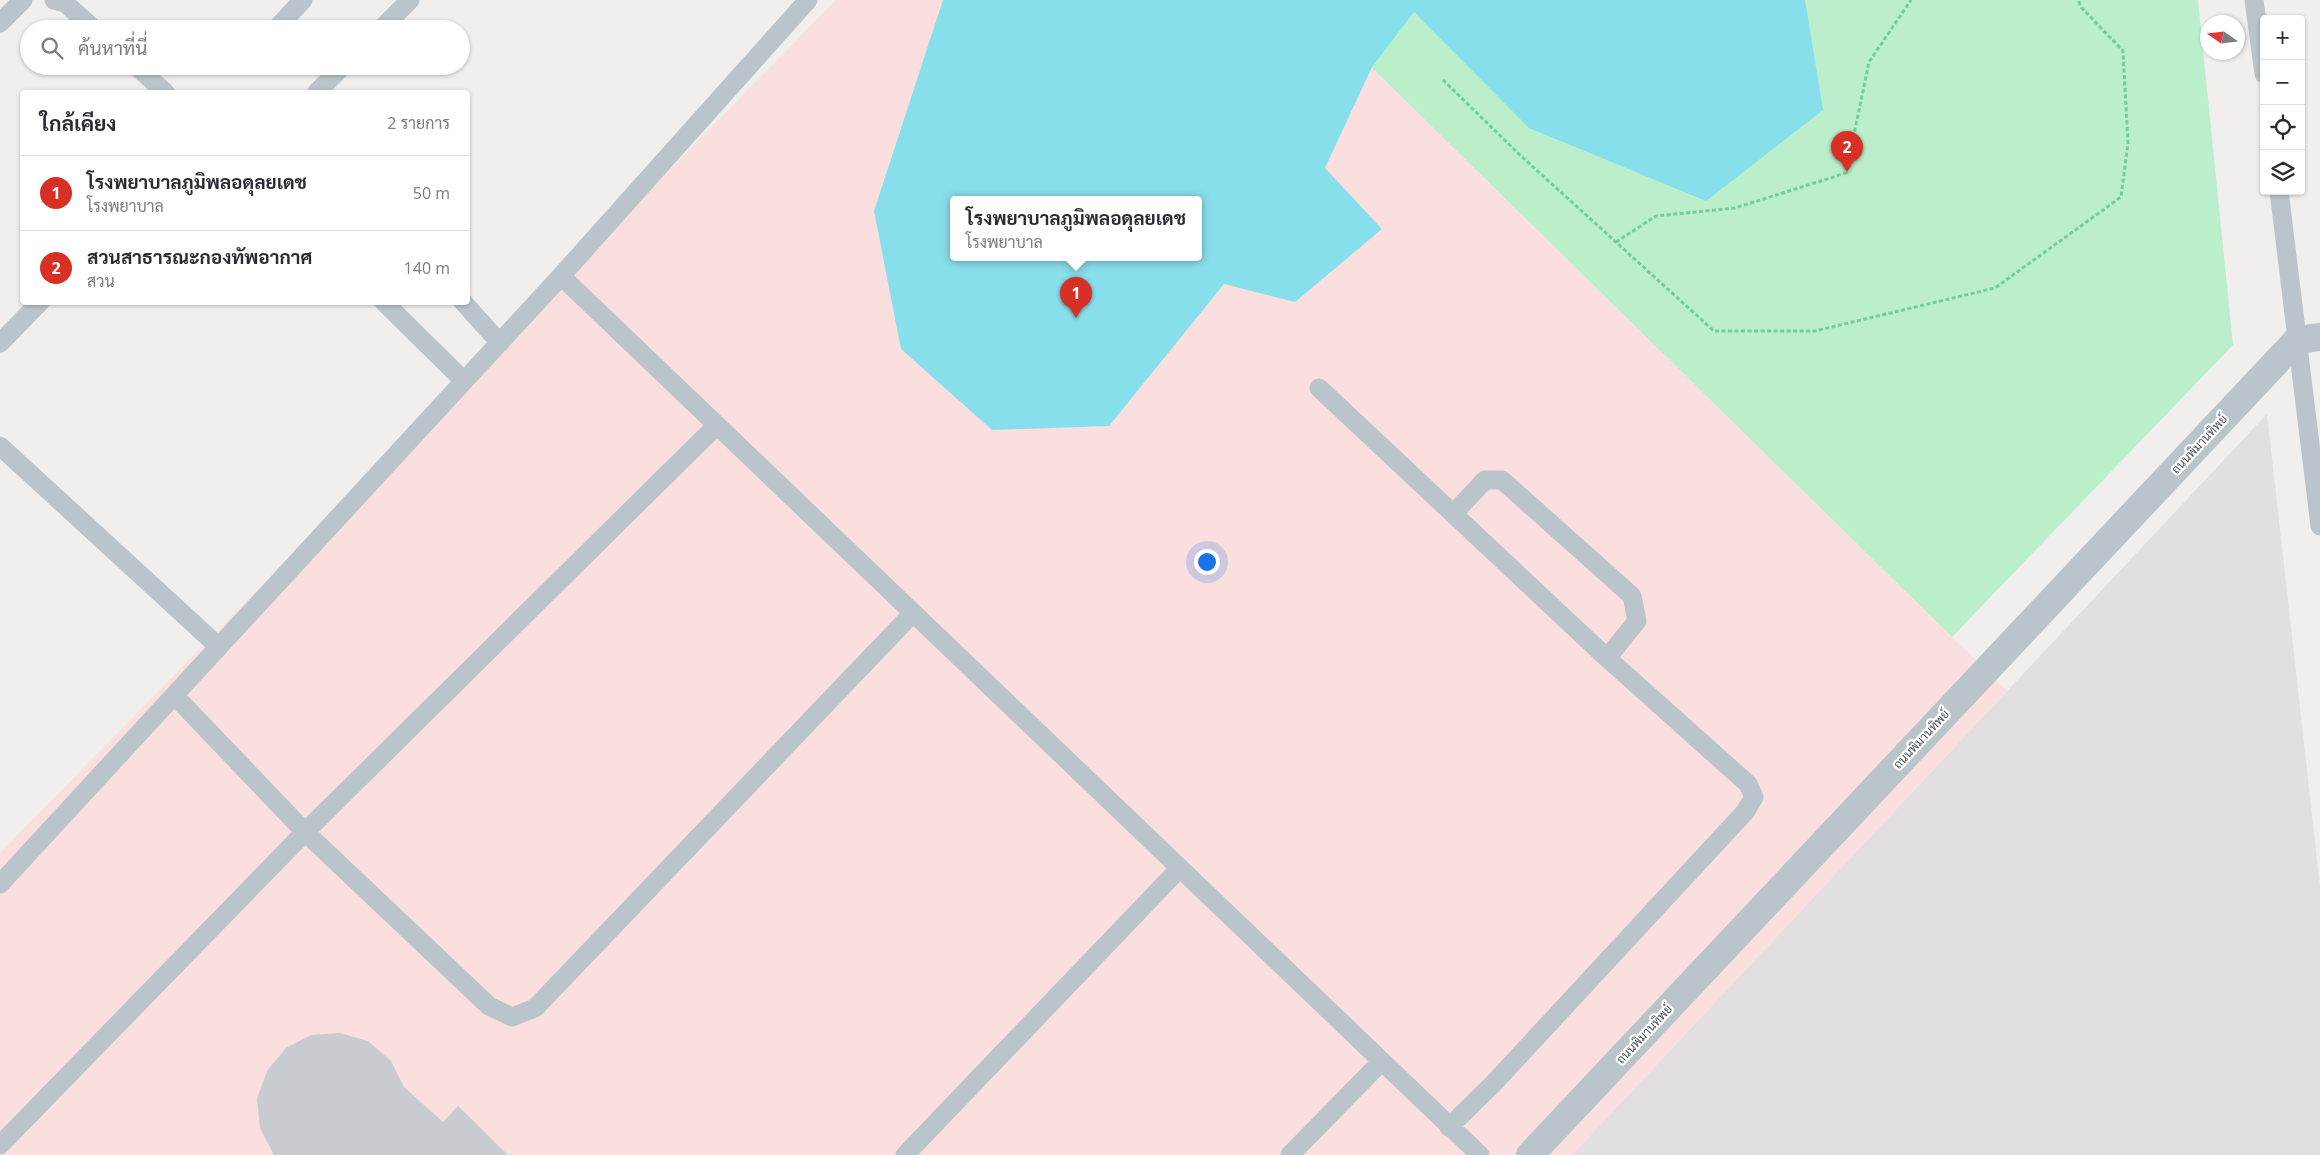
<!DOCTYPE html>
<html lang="th">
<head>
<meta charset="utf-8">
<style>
	body { margin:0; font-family:"Open Sans",Sarabun,sans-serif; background:#f2f2f3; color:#2b2b33 }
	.controls { position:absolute; right:15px; top:15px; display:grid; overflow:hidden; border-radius:5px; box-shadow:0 1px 4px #0004 }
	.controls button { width:45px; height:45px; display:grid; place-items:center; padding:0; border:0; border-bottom:1px solid #e1e1e2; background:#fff; color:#2b2b33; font:25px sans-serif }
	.compass { position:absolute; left:2200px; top:15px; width:45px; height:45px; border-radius:50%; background:#fff; box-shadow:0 1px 4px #0004; rotate:284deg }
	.you { position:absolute; left:1206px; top:561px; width:18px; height:18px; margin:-12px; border:4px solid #fff; border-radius:50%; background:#1a73e8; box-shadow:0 0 0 8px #1a73e833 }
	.badge { display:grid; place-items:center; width:32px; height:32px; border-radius:50%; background:#d93025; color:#fff; font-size:16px; font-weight:700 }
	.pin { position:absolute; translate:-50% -41px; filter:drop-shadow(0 1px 2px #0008) }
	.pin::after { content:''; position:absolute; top:26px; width:18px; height:15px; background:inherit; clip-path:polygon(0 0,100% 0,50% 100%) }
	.popup { position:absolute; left:950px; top:196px; width:252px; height:65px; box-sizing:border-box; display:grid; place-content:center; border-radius:5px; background:#fff; filter:drop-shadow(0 1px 4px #0005); font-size:16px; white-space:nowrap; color:#7c7c81 }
	.popup b { font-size:19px; color:#2b2b33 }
	.popup::after { content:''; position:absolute; left:50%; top:100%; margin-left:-10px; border:10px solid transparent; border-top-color:#fff }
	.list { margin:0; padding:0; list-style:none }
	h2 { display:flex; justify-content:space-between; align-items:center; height:65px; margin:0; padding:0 20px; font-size:21px }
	h2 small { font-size:16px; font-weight:400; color:#7c7c81 }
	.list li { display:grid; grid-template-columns:32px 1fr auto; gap:15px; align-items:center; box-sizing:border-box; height:75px; padding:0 20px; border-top:1px solid #e1e1e2 }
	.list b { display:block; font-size:19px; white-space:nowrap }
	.list p { margin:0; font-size:16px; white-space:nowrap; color:#7c7c81 }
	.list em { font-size:16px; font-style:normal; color:#7c7c81 }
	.icon { flex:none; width:28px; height:28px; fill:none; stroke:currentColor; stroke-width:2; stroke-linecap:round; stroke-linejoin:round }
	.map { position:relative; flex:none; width:2320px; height:1155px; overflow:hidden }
	.search { position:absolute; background:#fff; box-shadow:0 1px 4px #0004; left:20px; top:20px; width:450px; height:55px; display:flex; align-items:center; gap:12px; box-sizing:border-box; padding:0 18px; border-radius:28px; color:#7c7c81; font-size:19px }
	.panel { position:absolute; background:#fff; box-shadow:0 1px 4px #0004; left:20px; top:90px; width:450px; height:215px; border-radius:5px }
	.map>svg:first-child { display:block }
</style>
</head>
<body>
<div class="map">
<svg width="2320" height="1155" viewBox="0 0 2320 1155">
	<rect width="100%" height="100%" fill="#f1eeee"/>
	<path fill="#e2dfe0" d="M2267 414 2320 886V1155H1572Z"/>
	<path fill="#fbdede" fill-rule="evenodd" d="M836 0H1303L2007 691 1572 1155H0V853ZM954 199H1198V257H954Z"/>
	<path fill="#bbefcb" d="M1303 0H2198L2233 345 1952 637Z"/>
	<path fill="#88dfec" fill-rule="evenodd" d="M943 0H1805L1823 110 1706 201 1529 128 1414 12 1372 67 1325 168 1382 229 1295 302 1224 284 1109 426 992 430 901 349 874 211ZM954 199H1198V257H954Z"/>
	<path fill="#c8ccd1" d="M340 1033 368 1041 391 1061 404 1087 443 1122 458 1106 508 1155H274L260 1128 257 1099 267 1071 286 1048 311 1035Z"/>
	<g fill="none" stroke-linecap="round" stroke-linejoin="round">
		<path stroke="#73cd9a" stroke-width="3" stroke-dasharray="4 2.5" stroke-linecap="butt" d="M1443 80 1521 156 1714 331H1815L1995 288 2121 197 2128 143 2123 51 2081 7 2078 0
			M1616 242 1656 216 1735 208 1846 173 1869 62 1911 0"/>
		<path stroke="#b9c4cb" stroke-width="19" d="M54 0 65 3 94 29
			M2254 0 2264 74
			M0 23 23 0
			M276 29 303 0
			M381 29 410 0
			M136 66 165 92
			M317 92 343 66
			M2279 191 2320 526
			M561 276 1480 1155
			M384 302 464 381
			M463 302 500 343
			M0 343 40 302
			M1319 388 1607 658 1748 784 1754 797 1745 812 1493 1084 1449 1127
			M0 446 219 647
			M1453 514 1485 480H1502L1632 596 1637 621 1607 658
			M174 695 305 832 489 1006 512 1017 535 1008 913 613
			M0 884 561 276 808 0
			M0 1145 305 832 717 425
			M905 1155 1180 868
			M1290 1155 1382 1061"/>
		<path stroke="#b9c4cb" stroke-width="28" d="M1530 1155 2297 340 2320 337"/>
	</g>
	<g text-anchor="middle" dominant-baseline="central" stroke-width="4.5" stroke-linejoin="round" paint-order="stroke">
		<g font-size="12" fill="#46535b" stroke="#fff">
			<text transform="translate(2199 444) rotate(-47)">ถนนพิมานทิพย์</text>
			<text transform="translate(1921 739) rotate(-47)">ถนนพิมานทิพย์</text>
			<text transform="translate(1644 1034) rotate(-47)">ถนนพิมานทิพย์</text>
		</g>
	</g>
</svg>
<div class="controls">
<button>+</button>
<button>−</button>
<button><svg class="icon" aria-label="locate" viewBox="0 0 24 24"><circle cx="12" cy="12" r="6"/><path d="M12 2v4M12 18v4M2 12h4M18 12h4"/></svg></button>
<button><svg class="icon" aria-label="layers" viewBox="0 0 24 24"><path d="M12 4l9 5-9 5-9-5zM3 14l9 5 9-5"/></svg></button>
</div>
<svg class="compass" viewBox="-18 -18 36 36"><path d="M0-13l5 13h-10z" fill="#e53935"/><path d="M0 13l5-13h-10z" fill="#7c7c81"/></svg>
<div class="you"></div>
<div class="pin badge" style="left:1076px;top:318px">1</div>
<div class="popup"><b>โรงพยาบาลภูมิพลอดุลยเดช</b>โรงพยาบาล</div>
<div class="pin badge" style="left:1847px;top:172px">2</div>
<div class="search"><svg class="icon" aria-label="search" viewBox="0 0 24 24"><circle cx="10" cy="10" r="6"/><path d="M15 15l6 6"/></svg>ค้นหาที่นี่</div>
<section class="panel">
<h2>ใกล้เคียง<small>2 รายการ</small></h2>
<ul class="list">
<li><span class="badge">1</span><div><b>โรงพยาบาลภูมิพลอดุลยเดช</b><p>โรงพยาบาล</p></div><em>50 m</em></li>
<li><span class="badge">2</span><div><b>สวนสาธารณะกองทัพอากาศ</b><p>สวน</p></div><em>140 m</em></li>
</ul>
</section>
</div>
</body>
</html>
